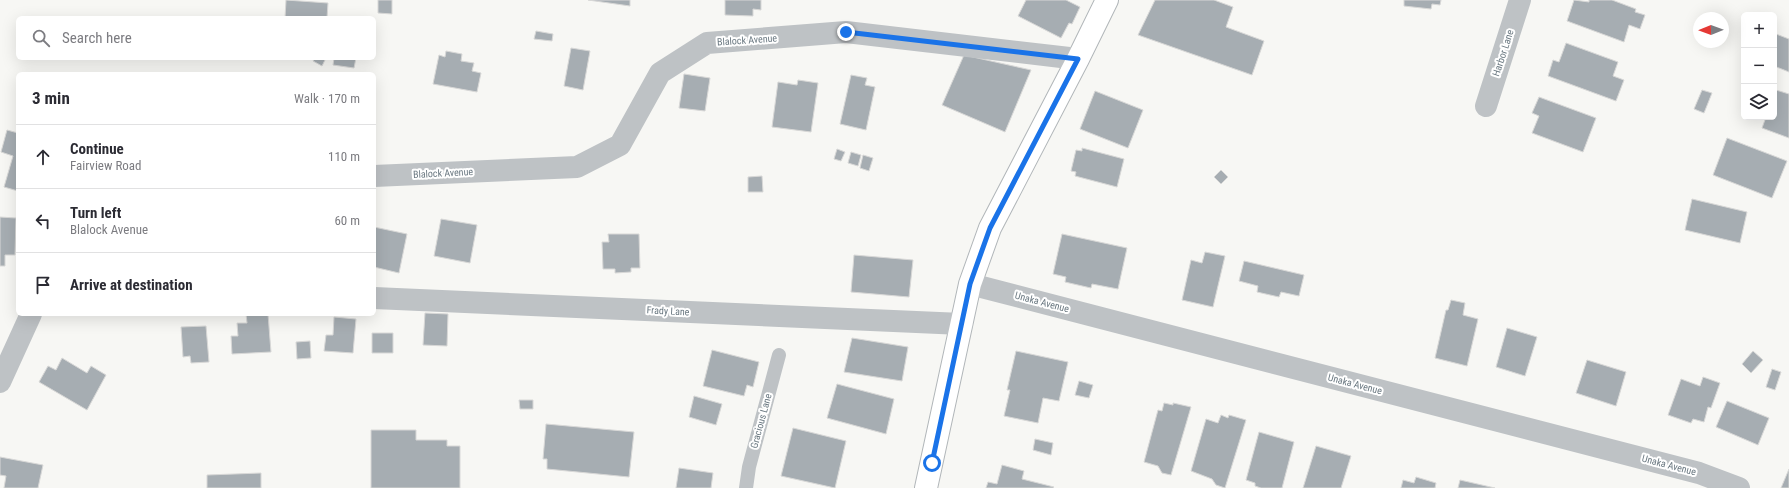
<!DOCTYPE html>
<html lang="en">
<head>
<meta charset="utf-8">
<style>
	body { margin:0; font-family:"Roboto Condensed",sans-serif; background:#f2f2f3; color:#2b2b33 }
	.controls { position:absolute; right:12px; top:12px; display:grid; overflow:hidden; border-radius:6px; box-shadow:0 4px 16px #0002 }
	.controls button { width:36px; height:36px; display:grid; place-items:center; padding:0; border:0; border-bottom:1px solid #e1e1e2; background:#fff; color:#2b2b33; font:20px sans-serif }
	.compass { position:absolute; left:1693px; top:12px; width:36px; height:36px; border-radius:50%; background:#fff; box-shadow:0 4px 16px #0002; rotate:269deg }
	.stop { position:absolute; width:12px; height:12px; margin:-9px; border:3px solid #1a73e8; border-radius:50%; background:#fff }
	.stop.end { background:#1a73e8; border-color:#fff; box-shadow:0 1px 4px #0008 }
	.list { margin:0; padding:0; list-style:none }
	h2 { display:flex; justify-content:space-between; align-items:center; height:52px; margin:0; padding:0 16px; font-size:17px }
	h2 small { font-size:13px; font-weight:400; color:#7c7c81 }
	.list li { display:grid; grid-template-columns:26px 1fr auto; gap:12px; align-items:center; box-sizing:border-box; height:64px; padding:0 16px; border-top:1px solid #e1e1e2 }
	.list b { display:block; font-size:15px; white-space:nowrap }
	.list p { margin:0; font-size:13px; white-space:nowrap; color:#7c7c81 }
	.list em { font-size:13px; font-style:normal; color:#7c7c81 }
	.icon { flex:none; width:22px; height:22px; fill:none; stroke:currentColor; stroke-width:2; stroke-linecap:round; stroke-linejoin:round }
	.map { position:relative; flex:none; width:1789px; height:488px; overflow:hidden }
	.search { position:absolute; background:#fff; box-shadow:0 4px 16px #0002; left:16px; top:16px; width:360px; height:44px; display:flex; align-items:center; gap:10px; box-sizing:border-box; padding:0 14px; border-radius:6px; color:#7c7c81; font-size:15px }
	.panel { position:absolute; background:#fff; box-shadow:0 4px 16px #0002; left:16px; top:72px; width:360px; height:244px; border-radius:6px }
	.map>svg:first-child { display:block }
</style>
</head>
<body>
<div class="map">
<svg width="1789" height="488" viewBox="0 0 1789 488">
	<rect width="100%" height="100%" fill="#f7f7f4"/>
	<path fill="#a6adb2" stroke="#d8d8d7" d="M286 0 328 3 327 18H285Z
		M378 0H392V14L378 13Z
		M588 0H630V6Z
		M725 0H761V10L753 9V16L725 15Z
		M1026 0H1066L1080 7 1072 24 1069 23 1061 38 1018 16Z
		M1155 0H1214L1233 7 1226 27 1264 41 1252 75 1138 35Z
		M1404 0H1441L1440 5 1432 4 1431 9 1404 6Z
		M1574 0 1589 2V0H1612L1636 9 1635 12 1645 15 1640 29 1629 25 1624 42 1567 21Z
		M536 31 553 34 552 41 534 39Z
		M1776 34 1789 39V72L1774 66V40Z
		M1566 43 1618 62 1613 76 1624 80 1616 101 1548 76 1553 60 1559 62Z
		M571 48 590 51 583 90 564 86Z
		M446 51 462 54 461 61 474 63 472 71 481 73 477 92 433 84 439 55 445 57Z
		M964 55 1031 70 1005 132 942 105Z
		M315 58H326L322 66 313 61Z
		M334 58H356L354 68 333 65Z
		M684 74 710 78 705 111 679 108Z
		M851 75 867 78 865 85 875 87 866 130 840 124Z
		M798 80 818 83 811 132 772 127 778 82 797 85Z
		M1702 90 1712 93 1704 113 1694 109Z
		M1776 90 1789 94V138L1762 128 1766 117H1774V96Z
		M1095 91 1143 110 1128 148 1080 129Z
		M1539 97 1596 118 1583 152 1532 133 1539 116 1532 113Z
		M7 130 18 133V191L4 187 13 156 1 152Z
		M1727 138 1787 161 1772 198 1713 175Z
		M1082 148 1124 159 1117 187 1075 176 1076 172 1071 171 1076 150 1082 151Z
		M837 149 845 152 841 161 834 159Z
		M851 152 861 155 858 166 848 163Z
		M863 155 873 158 869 171 860 168Z
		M1221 170 1228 177 1221 184 1214 177Z
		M762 176 763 192H748V177Z
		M1692 199 1747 212 1740 243 1685 230Z
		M0 217 16 218 15 255H5V266H0Z
		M441 219 477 225 470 263 434 256Z
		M374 227 407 234 399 273 374 267Z
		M608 234H639L640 268H631V272L615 273V269H603L602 242H609Z
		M1062 234 1127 248 1118 289 1092 284 1091 288 1065 282 1066 277 1053 274Z
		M1205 252 1225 256 1213 307 1182 300 1191 260 1202 263Z
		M854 255 913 260 909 297 851 292Z
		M1244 261 1304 275 1299 296 1281 292 1279 297 1257 292 1258 286 1239 281Z
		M1451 300 1465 303 1463 315 1478 319 1467 366 1435 358 1446 310H1448Z
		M425 313 448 314 447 346 423 345Z
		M246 314H268L271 352 232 354 231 336H238L237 323H247Z
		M334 317 356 319 353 353 324 351 326 335H333Z
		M206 326 209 362 191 363 190 356 183 357 181 327Z
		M1507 328 1537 337 1525 376 1496 367Z
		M372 333H393V353H372Z
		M852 338 908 347 902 381 844 372Z
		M310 341 311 358 297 359 296 342Z
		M712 350 759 362 753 387 747 385 744 396 703 386Z
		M1016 351 1068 362 1059 401 1043 398 1038 423 1004 416 1010 390H1007Z
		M1753 351 1763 360 1751 373 1742 364Z
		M62 358 87 373 91 366 106 375 87 410 39 382 48 366 56 370Z
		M1587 360 1626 372 1616 406 1576 393Z
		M1772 369 1781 372 1775 390 1766 387Z
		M1703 377 1720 383 1711 408 1708 407 1704 422 1693 419 1691 423 1668 415 1681 379 1700 386Z
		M1079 381 1093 385 1089 398 1075 395Z
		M837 384 894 399 886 434 827 418Z
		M694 396 722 404 716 425 689 417Z
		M519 400H533V409H520Z
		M1727 401 1769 418 1758 445 1716 427Z
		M1164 403 1173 405V403L1191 407 1171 475 1162 473 1158 466 1144 462 1158 410 1162 411Z
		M1221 415 1228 418 1229 415 1246 420 1225 488 1216 485 1212 479 1191 471 1206 419 1218 423Z
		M546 424 634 432 629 477 547 469V459H543Z
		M793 428 846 441 835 488 781 476Z
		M371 430H416V440H447V446H460V488H371Z
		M1259 432 1294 442 1282 488H1261L1255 486V483L1246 480Z
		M1035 439 1053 443 1051 455 1033 450Z
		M1316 446 1351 456 1341 488H1303Z
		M0 457 43 465 38 488H4L6 476 0 475Z
		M1002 465 1024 471 1022 479 1054 487 1053 488H986L988 482 997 484Z
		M679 468 713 473 711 488H676Z
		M1789 469V488H1781Z
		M261 473V488H207V475Z
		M1416 477 1436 483 1435 488H1401L1403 480 1414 483Z
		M1460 480 1495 488H1458Z"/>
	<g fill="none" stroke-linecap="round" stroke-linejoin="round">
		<g stroke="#b1b6b9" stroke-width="24">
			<path id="secondary" d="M926 488 970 284 990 228 1078 59 1107 0"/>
		</g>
		<path stroke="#bec2c5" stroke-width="14" d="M746 488 749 467 779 355"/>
		<path stroke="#bec2c5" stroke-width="22" d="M1486 106 1520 0
			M374 176 577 167 620 145 660 73 707 43 846 32 1078 59
			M970 284 1699 473 1739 488
			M374 298 962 324
			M0 382 31 314"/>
		<use href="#secondary" stroke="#fff" stroke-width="22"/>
	</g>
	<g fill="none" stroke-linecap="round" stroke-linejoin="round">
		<path stroke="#1a73e8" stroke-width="5" d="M846 32 1078 59 990 228 970 284 932 463"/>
	</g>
	<g text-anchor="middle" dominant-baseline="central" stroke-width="4" stroke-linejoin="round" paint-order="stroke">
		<g font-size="10" fill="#6a7881" stroke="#fff">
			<text transform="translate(747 40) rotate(-4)">Blalock Avenue</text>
			<text transform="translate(1503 53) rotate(-72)">Harbor Lane</text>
			<text transform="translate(443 173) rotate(-3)">Blalock Avenue</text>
			<text transform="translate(1042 302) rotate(15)">Unaka Avenue</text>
			<text transform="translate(668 311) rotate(3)">Frady Lane</text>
			<text transform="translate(1355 384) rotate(15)">Unaka Avenue</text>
			<text transform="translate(761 421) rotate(-75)">Gracious Lane</text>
			<text transform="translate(1669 465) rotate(15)">Unaka Avenue</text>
		</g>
	</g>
</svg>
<div class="controls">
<button>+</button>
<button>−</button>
<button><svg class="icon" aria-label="layers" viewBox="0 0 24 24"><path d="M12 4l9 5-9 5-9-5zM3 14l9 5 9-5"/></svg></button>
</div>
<svg class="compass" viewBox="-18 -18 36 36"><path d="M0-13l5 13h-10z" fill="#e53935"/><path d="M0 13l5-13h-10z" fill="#7c7c81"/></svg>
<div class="stop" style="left:932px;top:463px"></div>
<div class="stop end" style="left:846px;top:32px"></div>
<div class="search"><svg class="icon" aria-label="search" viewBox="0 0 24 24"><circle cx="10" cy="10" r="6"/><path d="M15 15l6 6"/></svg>Search here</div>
<section class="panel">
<h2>3 min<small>Walk · 170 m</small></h2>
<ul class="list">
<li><svg class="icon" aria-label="ahead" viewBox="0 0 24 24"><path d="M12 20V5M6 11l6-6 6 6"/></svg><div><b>Continue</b><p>Fairview Road</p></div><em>110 m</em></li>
<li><svg class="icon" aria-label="left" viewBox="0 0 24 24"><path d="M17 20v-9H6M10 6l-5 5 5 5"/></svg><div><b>Turn left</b><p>Blalock Avenue</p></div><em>60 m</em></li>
<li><svg class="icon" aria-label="arrive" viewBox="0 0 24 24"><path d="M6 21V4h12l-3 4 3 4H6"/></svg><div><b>Arrive at destination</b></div></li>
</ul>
</section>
</div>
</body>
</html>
